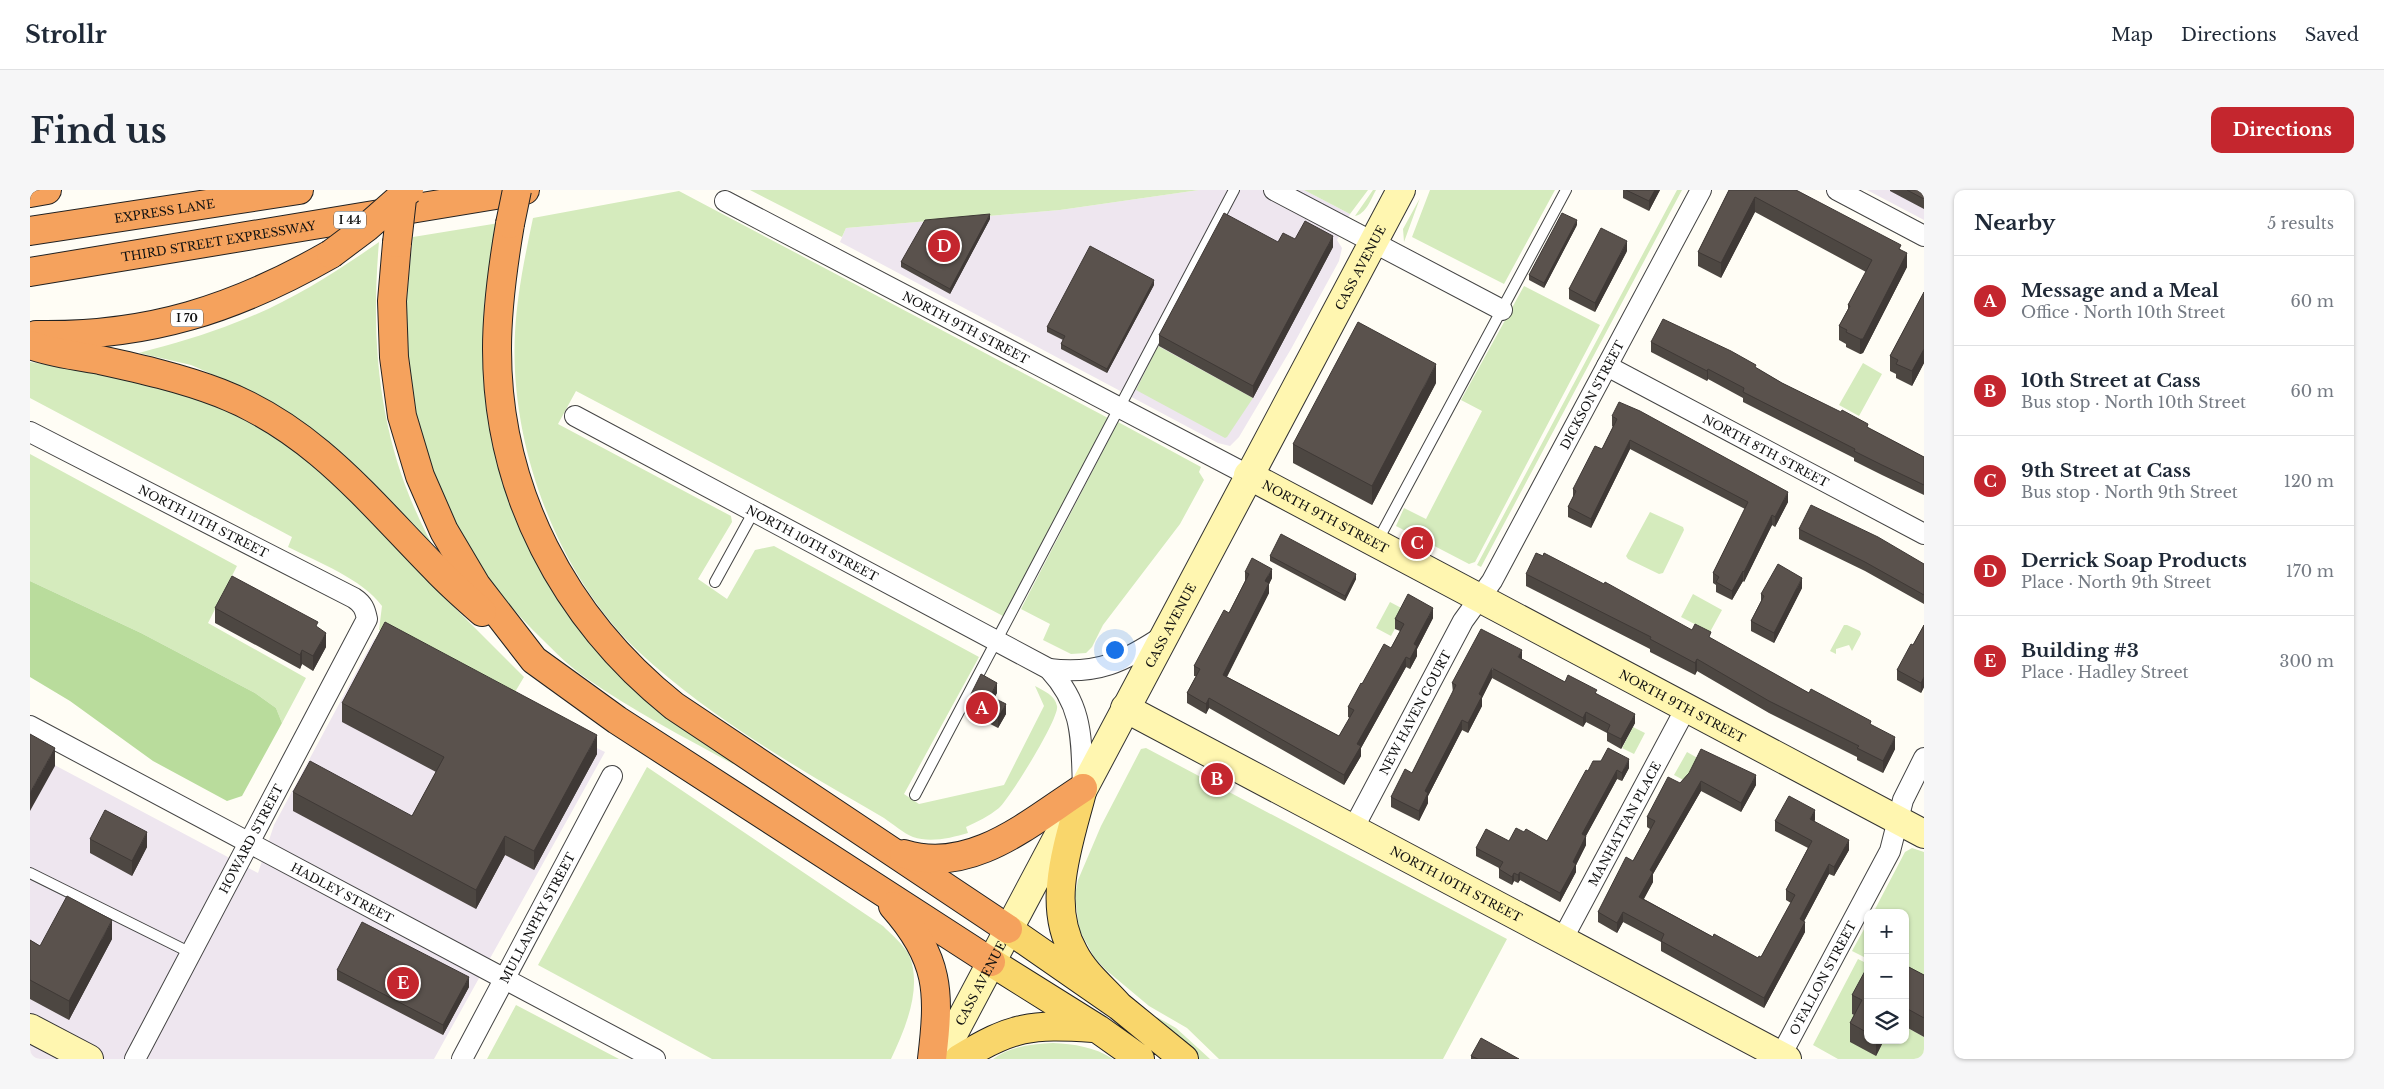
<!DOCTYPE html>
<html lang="en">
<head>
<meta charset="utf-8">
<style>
	body { margin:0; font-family:"Libre Baskerville",serif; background:#f6f6f7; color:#1f2937 }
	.controls { position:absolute; right:15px; bottom:15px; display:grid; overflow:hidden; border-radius:10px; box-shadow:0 1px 4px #0004 }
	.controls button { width:45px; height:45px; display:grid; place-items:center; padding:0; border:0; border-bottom:1px solid #e0e1e3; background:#fff; color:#1f2937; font:25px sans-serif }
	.you { position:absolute; left:1084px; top:459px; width:18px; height:18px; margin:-12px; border:4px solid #fff; border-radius:50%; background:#1a73e8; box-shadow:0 0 0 8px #1a73e833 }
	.badge { display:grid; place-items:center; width:32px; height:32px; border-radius:50%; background:#c4262e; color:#fff; font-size:16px; font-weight:700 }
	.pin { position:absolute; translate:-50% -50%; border:2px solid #fff; box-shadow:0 1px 5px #0006 }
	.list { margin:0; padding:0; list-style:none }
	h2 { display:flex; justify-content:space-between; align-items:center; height:65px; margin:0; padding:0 20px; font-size:21px }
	h2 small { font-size:16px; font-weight:400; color:#747a83 }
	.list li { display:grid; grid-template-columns:32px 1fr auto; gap:15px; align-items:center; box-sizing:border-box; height:90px; padding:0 20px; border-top:1px solid #e0e1e3 }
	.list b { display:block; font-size:19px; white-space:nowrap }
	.list p { margin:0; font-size:16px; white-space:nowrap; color:#747a83 }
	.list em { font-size:16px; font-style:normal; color:#747a83 }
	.icon { flex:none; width:28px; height:28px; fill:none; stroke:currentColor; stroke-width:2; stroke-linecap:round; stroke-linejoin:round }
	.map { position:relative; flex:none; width:1894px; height:869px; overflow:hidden; border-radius:10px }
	header { display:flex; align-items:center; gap:30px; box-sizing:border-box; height:70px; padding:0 25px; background:#fff; border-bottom:1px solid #e0e1e3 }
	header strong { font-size:24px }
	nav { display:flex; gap:28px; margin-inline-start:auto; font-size:18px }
	.intro { display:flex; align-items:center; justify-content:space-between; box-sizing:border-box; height:120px; padding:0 30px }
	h1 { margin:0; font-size:35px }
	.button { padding:12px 22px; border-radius:10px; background:#c4262e; color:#fff; font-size:18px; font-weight:700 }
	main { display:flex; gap:30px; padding:0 30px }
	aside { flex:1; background:#fff; border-radius:10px; box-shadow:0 1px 4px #0004 }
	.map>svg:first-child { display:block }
</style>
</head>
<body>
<header>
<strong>Strollr</strong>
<nav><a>Map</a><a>Directions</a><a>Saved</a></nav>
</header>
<div class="intro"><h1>Find us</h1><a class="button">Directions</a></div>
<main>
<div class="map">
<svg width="1894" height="869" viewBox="0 0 1894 869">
	<rect width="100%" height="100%" fill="#fffdf5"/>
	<path fill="#eee6ef" d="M1169 0H1274L1320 24 1307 50 1312 58 1309 71 1261 159 1209 247 1200 256 1188 253 810 52 816 38 1030 20Z
		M1837 0H1894V30Z
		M344 449 575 562 404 869H0V562L228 683 244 635Z"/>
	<path fill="#d5ebbd" d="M720 0H1169L1030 20 816 38 812 47Z
		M1274 0H1338L1320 24Z
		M1343 0H1346C1341 9 1336 24 1325 26Z
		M1400 0H1525L1474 94 1382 47Z
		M1647 0H1652L1451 377 1447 375Z
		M649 1 1078 228 973 426 546 201 528 234 701 326 702 332 668 389 697 409 725 360 744 356 949 467 874 604 889 614 974 595 1014 516 1005 496C1014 501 1025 505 1027 516 1030 527 980 608 969 618 959 626 947 632 936 637L938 643C921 648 900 653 883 647 873 643 863 634 854 628 832 615 809 602 787 589 725 552 662 511 609 462 527 385 479 254 485 143 487 104 495 66 503 28Z
		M1390 8 1374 52 1373 39Z
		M469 33 454 115 453 162 456 207 464 252 491 340 504 369 537 424 599 495 704 572 703 574C654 547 603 521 556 488 540 477 525 462 511 448 431 371 381 264 376 152 375 117 379 82 383 47Z
		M349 52C339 168 352 271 412 372L202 193 161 175 109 163C142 154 175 145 207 132 258 113 305 83 349 52Z
		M1494 96 1570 135 1445 372 1439 374 1366 336 1374 318 1396 329 1452 221 1431 210Z
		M1128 156 1223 208 1197 247 1195 248 1106 200Z
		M0 172 134 193 239 238 333 317 425 418 494 487 482 507 349 440 352 416C332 389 288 372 258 357L262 347 0 208Z
		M1833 173 1852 184 1829 226 1809 215Z
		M1088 232 1171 277 1169 282 1174 290 1150 334 1073 435 1062 457 1056 463 1041 464 1013 450 1020 434 991 419Z
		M0 264 207 376 178 433 276 488 252 533 246 518 225 503 111 443 0 391Z
		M1620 322 1653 337 1654 340 1633 383 1629 384 1598 369 1596 366Z
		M1663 404 1692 420 1680 442 1651 427Z
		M1360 412 1375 420 1361 446 1346 438Z
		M1814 435H1817L1830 441 1831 444 1822 461 1819 455 1806 459V464L1800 461Z
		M1603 537 1615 543 1604 564 1592 558Z
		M1116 558 1477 749 1413 869H1189L1157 838 1119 816 1076 780 1064 767 1049 739 1045 705 1048 690 1071 636 1111 559Z
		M1657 562 1671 570 1659 593 1644 585Z
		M617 577 853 736C861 744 874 755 879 765 893 798 875 839 861 869H682L508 775Z
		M1882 658 1894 662V798L1875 788V723H1843L1875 662Z
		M1838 732V769L1822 761Z
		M1828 769 1838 774V802L1822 824 1832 829 1820 852 1875 850 1876 837 1894 847V869H1808L1783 855Z
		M486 815 589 869H457Z
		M1125 826 1146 838 1180 869H1169Z
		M1023 853C1044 854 1065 857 1083 869H963C980 856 1003 854 1023 853Z"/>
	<path fill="#b9dc9c" d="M0 391 111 443 225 503 246 518 252 533 212 606 197 611 123 571 40 511 0 487Z"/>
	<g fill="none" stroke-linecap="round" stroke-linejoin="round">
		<g stroke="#444" stroke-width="12">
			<path id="lane" d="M1347 352 1536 0
				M685 392 724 321
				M885 605 1204 0
				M0 683 161 763"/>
		</g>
		<g stroke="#444" stroke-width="22">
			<g id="street">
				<path d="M1244 0 1472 120"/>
				<path d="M1807 0 1894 46"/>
				<path id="s1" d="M695 11 1218 285"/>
				<path id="s2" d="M1577 176 1894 344"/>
				<path id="s3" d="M545 226 1019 479C1054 517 1051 549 1053 598"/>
				<path id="s4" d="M0 242 324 408C333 414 335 419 337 429L105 869"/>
				<path d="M1019 479C1067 485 1094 472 1133 446"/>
				<path id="s5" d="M0 536 625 869"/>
				<path id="s6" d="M1323 639 1433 431 1462 391 1671 0"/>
				<path id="s7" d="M1532 750 1656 518"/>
				<path id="s8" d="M432 869 582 586"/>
				<path id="s9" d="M1749 869 1860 661 1873 610 1894 568"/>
			</g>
		</g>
		<g stroke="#333" stroke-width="30">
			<g id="secondary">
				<path id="s10" d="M1218 285 1894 644"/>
				<path id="s11" d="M1095 518 1757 869"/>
				<path d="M0 838 59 869"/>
				<path id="s12" d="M910 869 1371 0"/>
			</g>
		</g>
		<g stroke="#222" stroke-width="30">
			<path id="primary" d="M1053 598C1040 650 1015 713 1044 763 1054 783 1074 799 1089 816
				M978 739 1089 816 1154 869
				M961 772 1068 839 1110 869
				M929 869C982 836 1001 834 1063 838"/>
		</g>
		<g stroke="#222" stroke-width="30">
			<g id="highway">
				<path d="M0 3 17 0"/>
				<path d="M480 34C473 75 467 117 467 159 467 301 534 428 644 516L978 739"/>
				<path id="s13" d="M0 41 269 0"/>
				<path d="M367 53 362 111 364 167 372 226 390 286 414 341 446 395 504 470 587 530 961 772"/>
				<path id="s14" d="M0 82 495 0"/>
				<path d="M6 145C118 147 205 119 301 64"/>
				<path d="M0 155C22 163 47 166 70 170 111 179 151 188 190 203 283 239 338 310 405 378 420 394 436 408 452 422"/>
				<path d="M874 664C941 685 999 633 1053 598"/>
				<path d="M863 716C910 769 910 802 902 869"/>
			</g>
		</g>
		<use href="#lane" stroke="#fff" stroke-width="10"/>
		<use href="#street" stroke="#fff" stroke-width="20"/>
		<use href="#secondary" stroke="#fff6b0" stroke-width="28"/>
		<use href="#primary" stroke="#f9d66b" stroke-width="28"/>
		<use href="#highway" stroke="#f5a25d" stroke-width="28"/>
		<g stroke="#222" stroke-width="30" stroke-linecap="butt">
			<path id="highway-bridge" d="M480 34 487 0
				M367 53 373 0
				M301 64 337 37 379 0"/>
		</g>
		<use href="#highway-bridge" stroke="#f5a25d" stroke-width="28"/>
	</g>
	<path fill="#4d4742" d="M1593 0H1630L1619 21 1593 8Z
		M1699 0H1766L1871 60 1877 77 1833 163 1830 164 1816 157V154L1809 150V136L1818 119V115L1836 82 1725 22 1691 88 1668 76V62Z
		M1860 0H1894V19L1860 1Z
		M960 29 920 104 871 77V72Z
		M1547 35 1514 98 1499 90V85Z
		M1265 49 1303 57 1223 208 1129 156V145L1248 52Z
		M1597 61 1565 122 1539 109V99Z
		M1124 95 1077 183 1031 159V154L1033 150 1017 142V137Z
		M1894 102V173L1882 196 1866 188V184L1860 181V166Z
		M1621 152 1726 178 1752 193 1894 267V305L1852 285 1824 271V268L1713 212V208L1678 189 1677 191 1621 162Z
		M1406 193 1342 315 1263 273V254Z
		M1582 226 1758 312 1745 337 1742 335 1714 392 1713 391 1702 410 1686 402V395L1683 393V383L1715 319 1600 259 1561 338 1538 327V317L1543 307V299L1572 259 1583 237 1582 236Z
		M1769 339 1894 374V414L1835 381 1769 349Z
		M1240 366 1326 389 1315 411 1240 371Z
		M1215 382 1242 388 1239 394V403L1197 487 1309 546 1320 528 1318 527V517L1332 494 1361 458 1370 441 1365 439V429L1403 428 1387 459V466L1380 479 1376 477 1331 558V566L1314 595 1179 518 1176 524 1157 513V503L1166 486H1164V476L1199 423 1215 391Z
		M1496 384 1662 440 1681 449 1779 503 1841 535 1865 559 1853 583 1827 570V567L1739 523 1667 481 1665 485 1620 462V459L1496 396Z
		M1772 398 1744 453 1721 441V431L1731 411V404Z
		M185 418 296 457 283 481 272 474 270 479 185 433Z
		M1894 435V497L1891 503 1867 490V480L1883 455Z
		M1492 469 1535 492 1567 504 1605 533 1591 559 1577 551V543L1556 532 1553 537 1462 488 1452 508V516L1438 543 1432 540 1398 606V613L1389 631 1361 617V607L1382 583 1423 503 1422 493Z
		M967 503 964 508 976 524 968 538 937 522V512Z
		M312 513 567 564 504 680 475 665 446 719 263 621V602L382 626 406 582 312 532Z
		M1599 578 1592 591 1587 589 1556 646V655L1546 675V682L1530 712 1490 690 1488 693 1484 691 1482 695 1469 688V678L1446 666V658L1479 651 1494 642 1517 651 1558 581Z
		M1659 583 1726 595 1711 622 1671 601 1623 684V692L1614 709 1683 747 1728 768 1731 767 1761 713 1756 710V700L1778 658 1745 641V631L1785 630 1784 631 1819 660 1804 686 1799 684 1774 731 1775 742 1734 818 1631 761V752L1593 732 1587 743 1568 732V722L1603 671 1620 639 1617 637V627L1650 593Z
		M60 649 117 657 102 686 60 663Z
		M82 749 39 830 0 809V750L10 756Z
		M1875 775 1894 785V847L1876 837Z
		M307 780 439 797 413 845 307 790Z
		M1838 783V850H1854L1846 866 1820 852V833L1824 825 1822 824V805Z
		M1441 866 1489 869H1441Z"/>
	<path fill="#3f3936" d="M1625 0H1630L1619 21V11Z
		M1725 7V22L1691 88V73Z
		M960 24V29L920 104V99Z
		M1547 30V35L1514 98V93Z
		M1303 46V57L1223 208V196Z
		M1597 51V61L1565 122V113Z
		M1877 63V77L1833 163 1830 164V149Z
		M1124 90V95L1077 183V179Z
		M1894 159V173L1882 196V181Z
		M1406 174V193L1342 315V296Z
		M1678 179V189L1677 191V181Z
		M1600 250V259L1561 338V329Z
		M1758 302V312L1745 337V327Z
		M1742 325V335L1714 392V382Z
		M1242 379V388L1239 394V403L1193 494V485L1235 391Z
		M1713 381V391L1702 410V401Z
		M1326 384V389L1315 411V406Z
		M1772 388V398L1744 453V443Z
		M1403 418V428L1387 459V466L1380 479V469L1384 454Z
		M296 443V457L283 481V466Z
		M272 460V474L270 479V465Z
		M1492 460V470L1488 467Z
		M1376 467V477L1331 558V566L1314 595V585L1327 554Z
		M1667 469V481L1665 485V473Z
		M1462 478V488L1452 508V516L1438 543V533L1449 504Z
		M1894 487V497L1891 503V493Z
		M967 493V503L960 516V506Z
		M1179 508V518L1176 524V514Z
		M976 514V524L968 538V528Z
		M1556 522V532L1553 537V528Z
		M1605 524V533L1591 559V549Z
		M1432 530V540L1398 606V613L1389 631V621L1395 601Z
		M567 545V564L504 680V661Z
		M1865 547V559L1853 583V571Z
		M25 558V576L0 621V603Z
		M1599 569V578L1592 591V583Z
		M1587 580V589L1552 653V644Z
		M1726 585V595L1711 622V613Z
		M1671 591V601L1623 684V692L1609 717V707L1620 680Z
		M1785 620V630L1780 639V629Z
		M117 642V657L102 686V671Z
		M475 646V665L446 719V700Z
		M1556 646V655L1546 675V682L1530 712V703L1543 672Z
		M1819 650V660L1804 686V677Z
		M1799 674V684L1770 739V729Z
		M1490 682V690L1488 693V685Z
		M1484 683V691L1482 695V687Z
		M1593 722V732L1587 743V733Z
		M82 730V749L39 830V811Z
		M1775 732V742L1734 818V808Z
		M439 787V797L413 845V835Z
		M1846 850H1854L1846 866Z"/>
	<path fill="#5a524d" stroke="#3f3936" d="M1596 0H1625L1619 11Z
		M1699 0H1766L1871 55 1869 59 1877 63 1833 149H1830L1816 142 1817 140 1809 136 1820 116 1818 115 1842 70 1725 7 1691 73 1668 62Z
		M1877 0H1894V9Z
		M1194 23 1248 52 1253 43 1265 49 1275 31 1303 46 1223 196 1129 145Z
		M1532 23 1547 30 1514 93 1499 85Z
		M960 24 920 99 871 72 895 30Z
		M1571 38 1597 51 1565 113 1539 99Z
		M1060 56 1124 90 1077 179 1031 154 1035 146 1017 137Z
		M1894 102V159L1882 181 1866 174 1868 170 1860 166Z
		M1633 129 1701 161 1726 175 1725 177 1752 193 1811 222 1812 220 1838 234 1837 237 1894 267V295L1852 275 1824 261 1825 259 1713 202 1714 198 1678 179 1677 181 1621 152Z
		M1328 132 1406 174 1342 296 1263 254Z
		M1589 212 1610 221 1758 302 1745 327 1742 325 1714 382 1713 381 1702 401 1686 392 1689 387 1683 383 1718 312 1600 250 1561 329 1538 317 1546 301 1543 299 1565 256 1572 259 1587 229 1582 226Z
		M1781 315 1848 347 1894 374V405L1835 372 1769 339Z
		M1251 344 1326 384 1315 406 1240 366Z
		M1506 363 1513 366 1514 363 1574 394 1575 392 1662 440 1665 434 1681 442 1679 447 1779 503 1781 499 1841 531 1840 534 1865 547 1853 571 1827 558 1829 556 1739 511 1667 469 1665 473 1620 449 1621 447 1496 384Z
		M1222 368 1242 379 1235 391 1239 393 1193 485 1309 546 1324 520 1318 517 1331 493 1332 494 1354 454 1361 458 1374 434 1365 429 1378 404 1403 418 1384 454 1387 456 1380 469 1376 467 1327 554 1331 556 1314 585 1179 508 1176 514 1157 503 1170 479 1164 476 1194 420 1199 423 1219 384 1215 382Z
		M1748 374 1772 388 1744 443 1721 431 1734 406 1731 404Z
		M202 386 288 432 286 436 296 443 283 466 272 460 270 465 185 418Z
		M355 432 567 545 504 661 475 646 446 700 263 602 280 571 382 626 414 567 312 513Z
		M1894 435V487L1891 493 1867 480 1881 454 1883 455Z
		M1451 439 1492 460 1488 467 1535 492 1538 485 1567 500 1565 503 1605 524 1591 549 1577 542 1580 535 1556 522 1553 528 1462 478 1449 504 1452 506 1438 533 1432 530 1395 601 1398 603 1389 621 1361 607 1375 579 1382 583 1426 495 1422 493Z
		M951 484 967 493 960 506 976 514 968 528 937 512Z
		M0 544 25 558 0 603Z
		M1578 558 1599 569 1592 583 1587 580 1552 644 1556 646 1543 672 1546 674 1530 703 1490 682 1488 685 1484 683 1482 687 1469 679 1473 672 1446 658 1456 639 1479 651 1486 638 1494 642 1496 639 1517 651 1556 580 1558 581 1563 571H1571Z
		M1671 559 1726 585 1711 613 1671 591 1620 680 1623 682 1609 707 1683 747 1684 744 1728 768 1729 766 1731 767 1765 705 1756 700 1782 651 1745 631 1759 606 1785 620 1780 629 1819 650 1804 677 1799 674 1770 729 1775 732 1734 808 1631 751 1634 744 1593 722 1587 733 1568 722 1596 667 1603 671 1625 631 1617 627 1638 587 1650 593 1659 583Z
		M75 620 117 642 102 671 60 649Z
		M37 706 82 730 39 811 0 790V750L10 756Z
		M332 732 439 787 413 835 307 780Z
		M1875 775 1894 785V828L1876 818 1875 819Z
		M1835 781 1838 783V843L1820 833 1832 810 1822 805Z
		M1451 848 1489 869H1448L1441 866Z"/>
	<g text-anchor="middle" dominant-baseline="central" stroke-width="5" stroke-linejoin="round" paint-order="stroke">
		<g fill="#fff" stroke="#585858" stroke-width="1">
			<rect x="304" y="21.5" width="32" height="17" rx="4"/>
			<rect x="141" y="119.5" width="32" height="17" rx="4"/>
		</g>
		<g font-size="11" font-weight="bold" fill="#111">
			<text x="320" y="30">I 44</text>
			<text x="157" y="128">I 70</text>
		</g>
		<g font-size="12" fill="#111" stroke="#fff">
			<text stroke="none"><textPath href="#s13" startOffset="136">EXPRESS LANE</textPath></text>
			<text stroke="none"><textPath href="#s14" startOffset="191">THIRD STREET EXPRESSWAY</textPath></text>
			<text stroke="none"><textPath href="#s12" startOffset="896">CASS AVENUE</textPath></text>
			<text stroke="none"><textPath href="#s1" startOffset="272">NORTH 9TH STREET</textPath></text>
			<text stroke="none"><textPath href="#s6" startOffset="496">DICKSON STREET</textPath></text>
			<text stroke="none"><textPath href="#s2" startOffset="180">NORTH 8TH STREET</textPath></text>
			<text stroke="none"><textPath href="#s10" startOffset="88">NORTH 9TH STREET</textPath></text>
			<text stroke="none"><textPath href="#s4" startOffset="195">NORTH 11TH STREET</textPath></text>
			<text stroke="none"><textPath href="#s3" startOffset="269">NORTH 10TH STREET</textPath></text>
			<text stroke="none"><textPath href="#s12" startOffset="491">CASS AVENUE</textPath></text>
			<text stroke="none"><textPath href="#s10" startOffset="492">NORTH 9TH STREET</textPath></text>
			<text stroke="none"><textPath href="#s6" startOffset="132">NEW HAVEN COURT</textPath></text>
			<text stroke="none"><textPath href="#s7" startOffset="132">MANHATTAN PLACE</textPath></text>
			<text transform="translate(221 649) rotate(-62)">HOWARD STREET</text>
			<text stroke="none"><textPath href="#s11" startOffset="375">NORTH 10TH STREET</textPath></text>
			<text stroke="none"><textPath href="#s5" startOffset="354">HADLEY STREET</textPath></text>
			<text stroke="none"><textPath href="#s8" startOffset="160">MULLANPHY STREET</textPath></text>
			<text stroke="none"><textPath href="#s9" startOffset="92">O'FALLON STREET</textPath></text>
			<text stroke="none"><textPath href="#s12" startOffset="86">CASS AVENUE</textPath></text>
		</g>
	</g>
</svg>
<div class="controls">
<button>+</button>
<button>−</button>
<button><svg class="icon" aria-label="layers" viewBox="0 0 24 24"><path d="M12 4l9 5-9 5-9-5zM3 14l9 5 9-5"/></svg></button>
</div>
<div class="you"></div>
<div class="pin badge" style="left:952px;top:518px">A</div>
<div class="pin badge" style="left:1187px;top:589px">B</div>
<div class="pin badge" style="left:1387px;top:353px">C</div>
<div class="pin badge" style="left:914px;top:56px">D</div>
<div class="pin badge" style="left:373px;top:793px">E</div>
</div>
<aside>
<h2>Nearby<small>5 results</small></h2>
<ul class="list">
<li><span class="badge">A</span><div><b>Message and a Meal</b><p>Office · North 10th Street</p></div><em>60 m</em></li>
<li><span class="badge">B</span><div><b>10th Street at Cass</b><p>Bus stop · North 10th Street</p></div><em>60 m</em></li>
<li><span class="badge">C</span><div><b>9th Street at Cass</b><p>Bus stop · North 9th Street</p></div><em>120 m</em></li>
<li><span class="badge">D</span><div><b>Derrick Soap Products</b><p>Place · North 9th Street</p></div><em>170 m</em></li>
<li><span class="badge">E</span><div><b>Building #3</b><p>Place · Hadley Street</p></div><em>300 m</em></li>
</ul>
</aside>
</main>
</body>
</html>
